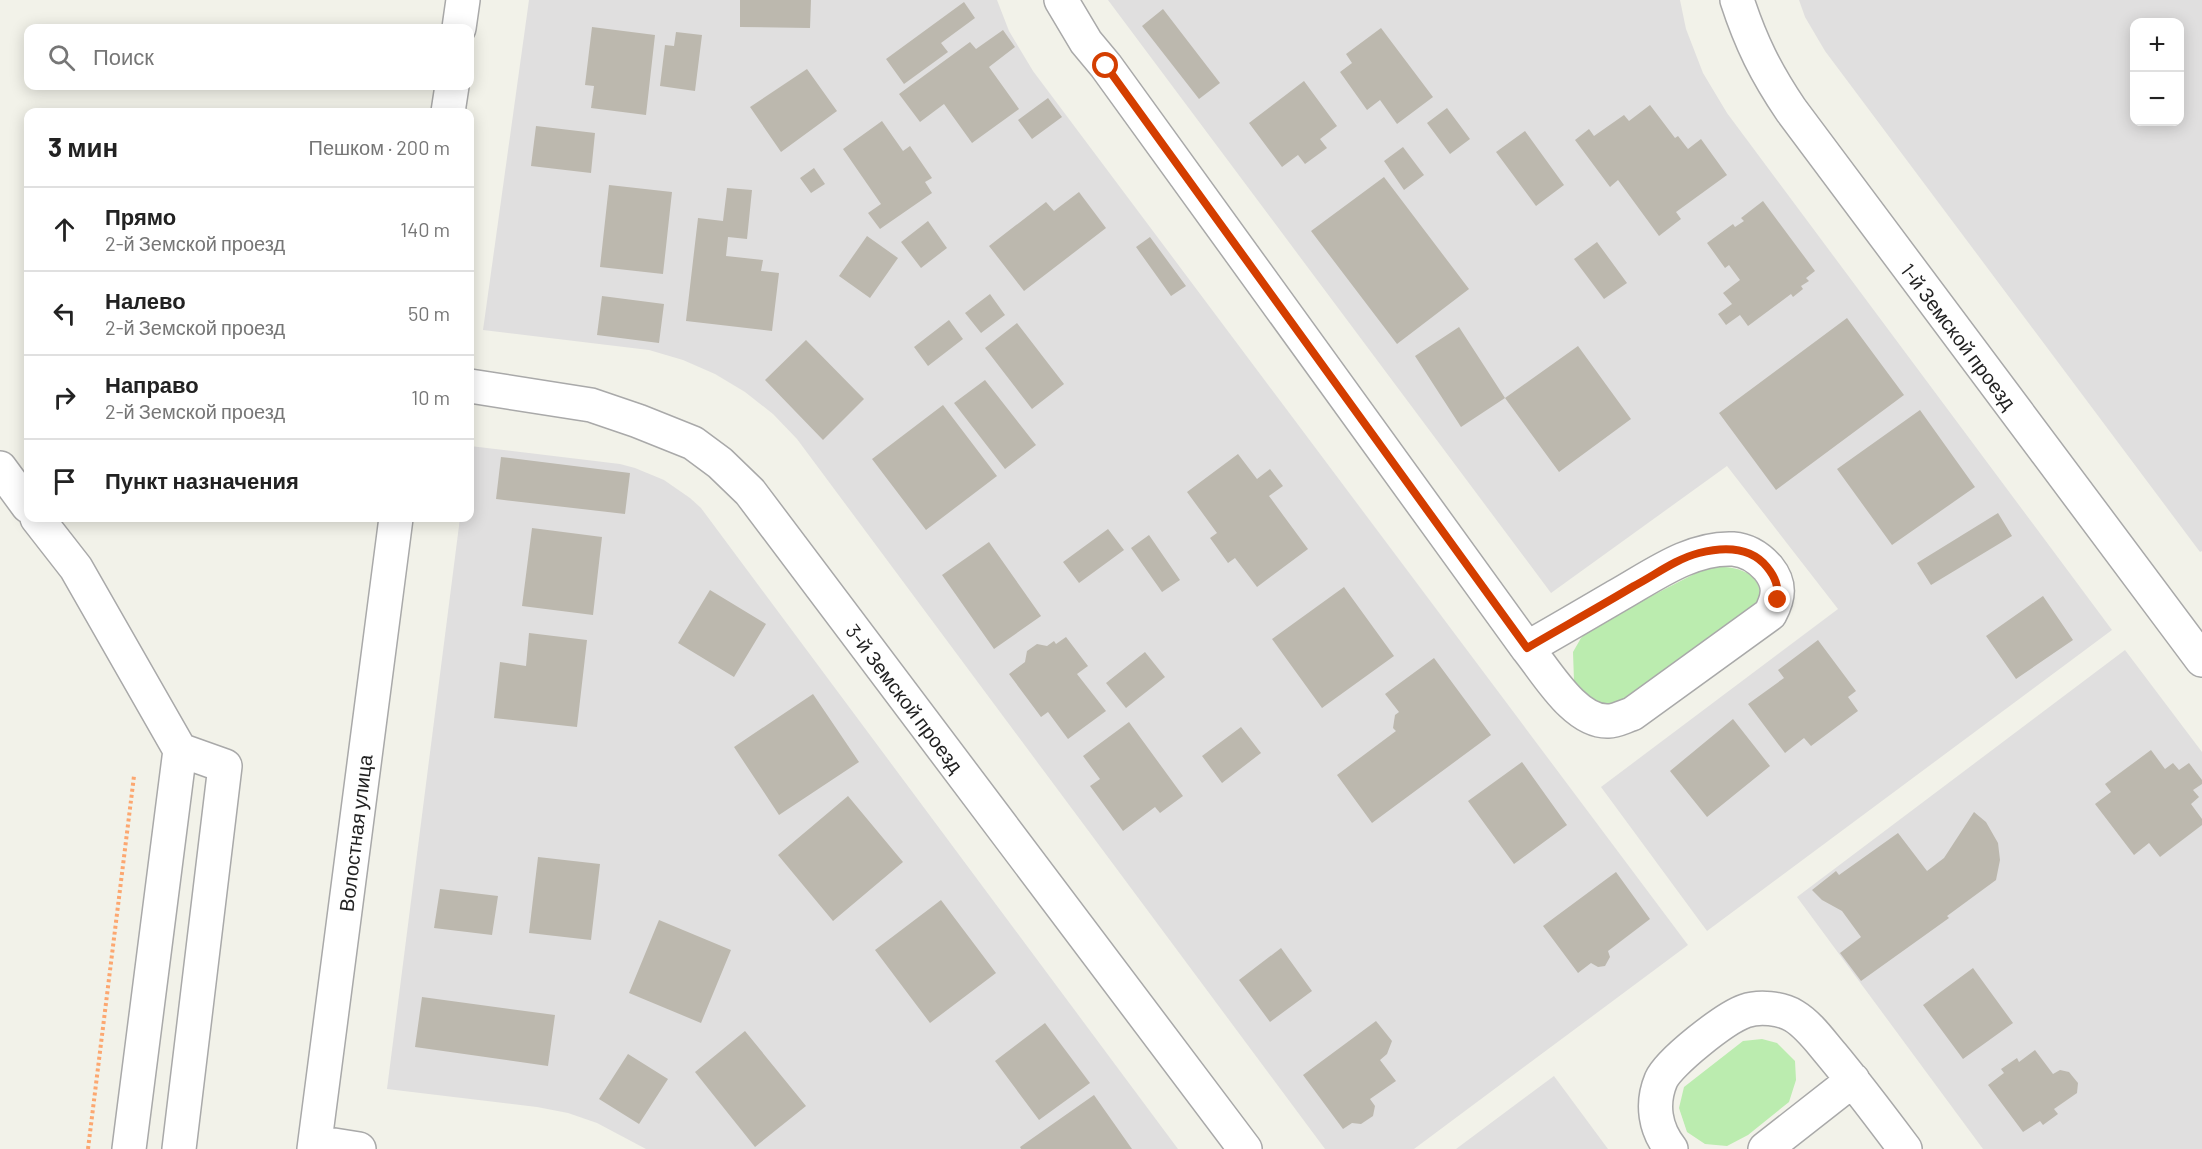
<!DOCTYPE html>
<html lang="ru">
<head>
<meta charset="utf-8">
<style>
	body { margin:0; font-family:Barlow,sans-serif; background:#f6f6f6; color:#222 }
	.controls { position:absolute; right:18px; top:18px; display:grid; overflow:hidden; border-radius:12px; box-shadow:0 3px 15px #0003 }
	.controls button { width:54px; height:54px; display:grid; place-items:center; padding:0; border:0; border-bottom:2px solid #e0e0e0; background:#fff; color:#222; font:30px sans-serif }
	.stop { position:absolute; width:18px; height:18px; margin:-14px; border:4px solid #d43e00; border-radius:50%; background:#fff }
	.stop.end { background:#d43e00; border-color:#fff; box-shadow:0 2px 6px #0008 }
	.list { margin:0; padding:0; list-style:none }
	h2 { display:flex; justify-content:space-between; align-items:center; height:78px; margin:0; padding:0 24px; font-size:26px }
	h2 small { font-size:20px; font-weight:400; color:#767676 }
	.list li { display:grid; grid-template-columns:39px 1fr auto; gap:18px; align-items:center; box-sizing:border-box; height:84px; padding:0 24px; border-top:2px solid #e0e0e0 }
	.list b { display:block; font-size:22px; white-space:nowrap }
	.list p { margin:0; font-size:20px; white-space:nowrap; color:#767676 }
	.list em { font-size:20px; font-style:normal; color:#767676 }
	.icon { flex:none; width:33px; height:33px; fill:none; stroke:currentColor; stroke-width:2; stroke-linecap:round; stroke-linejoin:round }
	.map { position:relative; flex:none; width:2202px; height:1149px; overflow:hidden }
	.search { position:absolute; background:#fff; box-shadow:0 3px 15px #0003; left:24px; top:24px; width:450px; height:66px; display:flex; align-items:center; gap:15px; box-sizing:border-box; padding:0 21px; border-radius:12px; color:#767676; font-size:22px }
	.panel { position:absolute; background:#fff; box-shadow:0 3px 15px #0003; left:24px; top:108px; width:450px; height:414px; border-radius:12px }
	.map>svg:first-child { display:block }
</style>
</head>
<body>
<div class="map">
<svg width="2202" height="1149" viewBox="0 0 2202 1149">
	<rect width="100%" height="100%" fill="#f2f2e9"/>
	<path fill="#e0dfdf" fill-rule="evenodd" d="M529 0H997L1009 31 1033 71 1688 945 1414 1149H1325L797 439 773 414 745 392 715 374 683 360 649 350 483 330Z
		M1108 0H1680L1686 29 1703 73 1727 113 2112 630 1707 931 1601 787 1838 609 1727 466 1551 593Z
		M1799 0H2202V551L2200 552 1825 51 1805 17ZM2180 22V122H2134V22Z
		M470 446 620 464 635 468 664 480 690 498 701 508 1178 1149H646L597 1123 568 1113 537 1107 387 1089 460 518H470Z
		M2125 650 2202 752V1149H1983L1797 897Z
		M1554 1076 1608 1149H1456Z"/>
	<path fill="#bbecaf" d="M1717 567C1741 566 1767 576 1758 605L1638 697 1612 707 1596 703 1584 695 1574 681 1573 652 1581 638 1593 626 1700 571Z
		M1762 1039 1777 1043 1795 1061 1796 1080 1789 1102 1748 1135 1727 1146 1705 1144 1687 1132 1679 1108 1684 1087 1743 1041Z"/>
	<path fill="#bcb8ae" d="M740 0H811L810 28 740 27Z
		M964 2 975 18 941 43 948 52 904 84 886 59Z
		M1163 9 1220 83 1199 99 1142 26Z
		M592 27 655 35 646 115 591 108 594 86 585 85Z
		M1381 28 1433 97 1397 124 1380 100 1367 110 1340 72 1352 63 1346 54Z
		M1003 30 1015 47 989 67 1019 109 972 143 944 104 920 122 899 94 970 42 976 49Z
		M676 32 702 35 695 91 660 86 665 45 674 46Z
		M807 69 837 111 781 152 750 107Z
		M1304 81 1337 126 1320 139 1327 148 1305 164 1298 155 1282 167 1249 123Z
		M1048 98 1062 117 1032 139 1018 120Z
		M1650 105 1675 138 1678 136 1688 149 1701 139 1727 175 1676 212 1681 219 1659 236 1618 180 1610 187 1575 140 1589 129 1594 136 1624 115 1629 121Z
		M1447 108 1470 139 1450 154 1427 123Z
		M882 121 903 151 910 146 932 178 925 182 932 193 880 229 868 213 881 204 843 149Z
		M536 126 595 133 591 173 531 166Z
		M1525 131 1564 185 1536 206 1496 152Z
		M1403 147 1424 175 1404 190 1384 161Z
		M814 168 825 184 811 193 800 178Z
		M1384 177 1469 289 1397 344 1311 231Z
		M609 185 672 192 663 274 600 267Z
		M727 188 752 190 747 239 728 237 726 256 763 260 761 271 779 273 772 331 686 321 698 218 723 221Z
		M1079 192 1106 228 1024 291 989 246 1046 202 1054 211Z
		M1763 201 1815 271 1806 278 1809 281 1801 286 1803 289 1793 297 1791 294 1748 326 1740 315 1726 325 1718 314 1732 304 1723 293 1740 280 1729 265 1725 268 1707 243 1733 224 1735 227 1744 221 1741 218Z
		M928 221 947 248 921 268 901 242Z
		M867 236 898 258 870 298 839 276Z
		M1150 237 1186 286 1171 296 1136 247Z
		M1597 242 1627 283 1604 299 1574 259Z
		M990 294 1005 315 981 333 965 313Z
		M602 296 664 304 659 343 597 335Z
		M1847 318 1904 395 1776 490 1719 413Z
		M949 320 963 339 928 366 914 347Z
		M1017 323 1064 384 1032 409 985 348Z
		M1459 327 1505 398 1461 427 1415 356Z
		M806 340 864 399 823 440 765 380Z
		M1578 346 1631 419 1559 472 1505 398Z
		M985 380 1036 445 1005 469 954 403Z
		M943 405 997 476 926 530 872 459Z
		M1920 410 1975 487 1892 545 1837 469Z
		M1238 454 1257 479 1270 469 1283 486 1269 496 1308 549 1257 587 1235 558 1228 563 1210 538 1217 533 1187 492Z
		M501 457 630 473 625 514 496 499Z
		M1998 513 2012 536 1931 585 1917 563Z
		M532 528 602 537 593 615 522 606Z
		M1108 529 1124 550 1079 583 1063 562Z
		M1149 535 1180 580 1162 592 1131 548Z
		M989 542 1041 616 994 649 942 575Z
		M1344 587 1394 656 1322 708 1272 639Z
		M710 590 766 624 734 677 678 643Z
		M2043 596 2073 640 2016 679 1986 636Z
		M529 633 587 640 577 727 494 718 500 662 526 666Z
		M1066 637 1088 666 1077 674 1106 711 1068 739 1048 712 1041 717 1009 674 1025 662 1027 651 1037 644 1047 646 1054 641 1056 644Z
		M1818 640 1856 691 1848 697 1858 711 1811 746 1804 738 1785 753 1748 704 1784 678 1778 670Z
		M1145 652 1165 677 1126 708 1106 683Z
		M1434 658 1491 735 1372 823 1337 775 1396 731 1393 728 1395 715 1399 712 1385 694Z
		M813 694 859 762 779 815 734 747Z
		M1733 719 1770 766 1707 817 1670 771Z
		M1129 722 1183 796 1160 813 1155 807 1123 831 1090 786 1100 779 1083 756Z
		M1241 727 1261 753 1222 783 1202 756Z
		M2151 750 2165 769 2173 763 2179 770 2189 763 2202 780V784L2193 790 2199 797 2191 804 2202 819V825L2160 857 2149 843 2134 855 2095 804 2111 792 2105 784Z
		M1522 762 1567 825 1514 864 1468 801Z
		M848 796 903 862 833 921 778 855Z
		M1974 812 1986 822 1998 843 2000 860 1996 880 1947 916 1949 918 1861 981 1840 953 1861 937 1842 911 1822 900 1812 890 1836 871 1839 875 1898 833 1927 871 1944 858Z
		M538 857 600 864 591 940 529 933Z
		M1616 872 1650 919 1608 951 1610 957 1605 966 1598 967 1591 963 1578 973 1543 926Z
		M440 889 498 896 492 935 434 928Z
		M941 900 996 973 930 1023 875 950Z
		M659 920 731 950 701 1023 629 993Z
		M1281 948 1312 991 1270 1022 1239 980Z
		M1973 968 2013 1023 1963 1059 1923 1005Z
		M422 997 555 1015 548 1066 415 1047Z
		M1376 1021 1392 1041 1387 1054 1380 1060 1396 1081 1370 1099 1375 1106 1373 1116 1361 1124 1352 1123 1343 1129 1303 1075Z
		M1045 1023 1090 1083 1039 1120 995 1061Z
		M745 1031 806 1106 755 1147 695 1072Z
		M2035 1050 2053 1074 2060 1070 2069 1072 2078 1083 2077 1093 2054 1109 2058 1114 2043 1125 2040 1121 2023 1132 1988 1085 2004 1073 2001 1069 2017 1058 2019 1062Z
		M628 1054 668 1079 639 1124 599 1099Z
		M1094 1095 1132 1149H1021L1020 1147Z"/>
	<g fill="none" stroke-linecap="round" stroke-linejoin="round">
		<g stroke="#a9a9a9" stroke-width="36">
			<path id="minor" d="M1061 0 1086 42 1106 66 1527 648C1546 671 1575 723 1609 721 1616 721 1625 716 1632 714L1770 614C1779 597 1781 584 1768 568 1759 558 1747 550 1733 549 1690 547 1651 577 1615 597 1586 614 1557 631 1527 648
				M1737 0C1751 43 1766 73 1791 110L2202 660
				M459 28 463 0
				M448 112 452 86
				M470 386 591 405 638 421 693 443 720 463 750 492 1245 1149
				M0 468 28 506
				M37 518 76 568 180 750 129 1149
				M315 1142 359 1149
				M179 1149 225 766 180 750
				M314 1149 396 518
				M1671 1149C1655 1129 1651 1104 1661 1080 1669 1062 1725 1018 1745 1011 1759 1006 1781 1008 1794 1016 1809 1025 1820 1041 1832 1055 1857 1085 1881 1117 1905 1149
				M1765 1149 1853 1080"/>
		</g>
		<path stroke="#fca770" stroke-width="4" stroke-dasharray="3 3" stroke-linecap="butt" d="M88 1149 134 776"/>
		<use href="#minor" stroke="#fff" stroke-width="33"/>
	</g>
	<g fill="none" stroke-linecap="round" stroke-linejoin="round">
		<path stroke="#d43e00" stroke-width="8" d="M1106 66 1527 648C1563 627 1599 607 1634 586 1655 575 1676 559 1699 553 1723 547 1750 546 1767 567 1776 578 1778 586 1778 600"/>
	</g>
	<g text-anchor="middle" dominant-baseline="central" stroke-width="6" stroke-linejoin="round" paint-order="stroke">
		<g font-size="20" fill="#222" stroke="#fff">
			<text transform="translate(1959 336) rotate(53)">1-й Земской проезд</text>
			<text transform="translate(905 698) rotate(53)">3-й Земской проезд</text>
			<text transform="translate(355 833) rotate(-83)">Волостная улица</text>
		</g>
	</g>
</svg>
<div class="controls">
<button>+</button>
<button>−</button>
</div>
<div class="stop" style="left:1106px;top:66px"></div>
<div class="stop end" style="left:1778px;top:600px"></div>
<div class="search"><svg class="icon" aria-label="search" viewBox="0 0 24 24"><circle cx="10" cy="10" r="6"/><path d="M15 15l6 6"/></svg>Поиск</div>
<section class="panel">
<h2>3 мин<small>Пешком · 200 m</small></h2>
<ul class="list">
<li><svg class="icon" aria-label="ahead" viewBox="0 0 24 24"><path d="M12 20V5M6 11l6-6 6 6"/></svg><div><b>Прямо</b><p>2-й Земской проезд</p></div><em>140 m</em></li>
<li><svg class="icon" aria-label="left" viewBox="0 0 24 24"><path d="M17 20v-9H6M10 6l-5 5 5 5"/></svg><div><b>Налево</b><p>2-й Земской проезд</p></div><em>50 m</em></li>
<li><svg class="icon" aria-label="right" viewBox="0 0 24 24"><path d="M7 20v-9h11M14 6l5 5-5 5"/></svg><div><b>Направо</b><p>2-й Земской проезд</p></div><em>10 m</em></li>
<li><svg class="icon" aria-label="arrive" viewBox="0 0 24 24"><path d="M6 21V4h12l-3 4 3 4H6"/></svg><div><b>Пункт назначения</b></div></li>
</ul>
</section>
</div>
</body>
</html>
